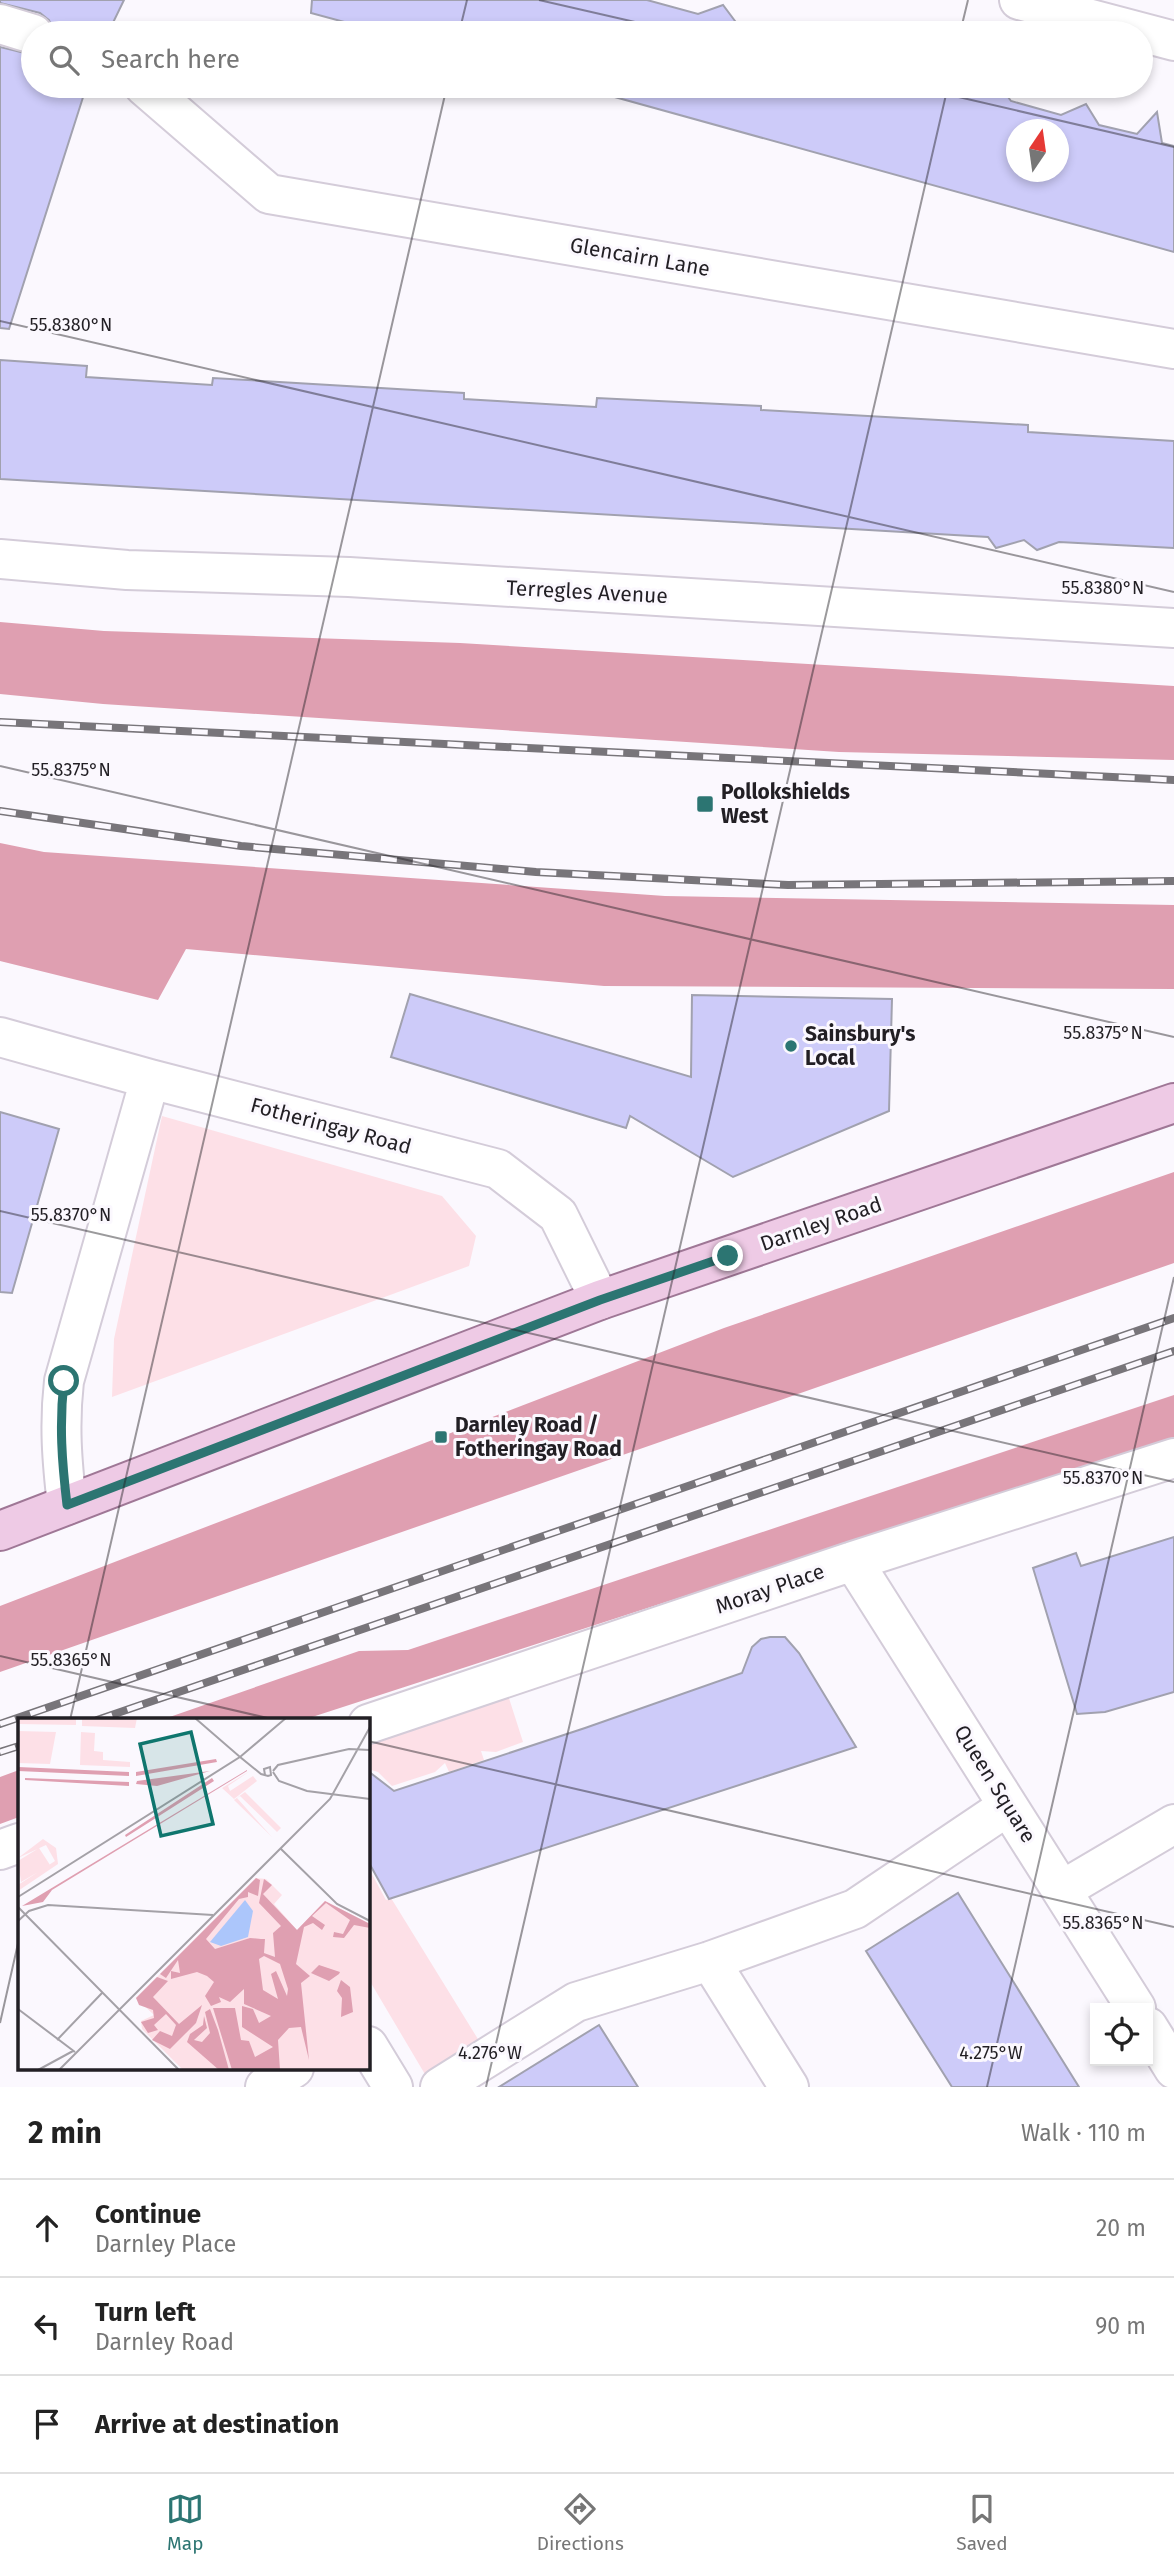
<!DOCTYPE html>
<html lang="en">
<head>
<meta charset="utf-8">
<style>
	body { margin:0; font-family:"Fira Sans",sans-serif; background:#f2f2f2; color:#222 }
	.controls { position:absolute; right:21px; bottom:21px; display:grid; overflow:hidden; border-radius:0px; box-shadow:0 4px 10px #0003 }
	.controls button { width:63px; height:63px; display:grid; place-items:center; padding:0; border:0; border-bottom:2px solid #e0e0e0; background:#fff; color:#222; font:35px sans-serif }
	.compass { position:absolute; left:1006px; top:119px; width:63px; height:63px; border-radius:50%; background:#fff; box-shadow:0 4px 10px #0003; rotate:13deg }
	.stop { position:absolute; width:21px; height:21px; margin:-16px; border:5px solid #2c7572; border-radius:50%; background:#fff }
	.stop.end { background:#2c7572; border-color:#fff; box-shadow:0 2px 7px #0008 }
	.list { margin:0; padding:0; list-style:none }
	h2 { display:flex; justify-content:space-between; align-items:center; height:91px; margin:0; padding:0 28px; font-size:30px }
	h2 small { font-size:23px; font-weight:400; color:#767676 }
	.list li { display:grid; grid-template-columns:46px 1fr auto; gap:21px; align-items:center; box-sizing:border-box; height:98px; padding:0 28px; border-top:2px solid #e0e0e0 }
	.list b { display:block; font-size:26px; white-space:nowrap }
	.list p { margin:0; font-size:23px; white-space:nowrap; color:#767676 }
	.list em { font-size:23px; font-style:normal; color:#767676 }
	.icon { flex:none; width:38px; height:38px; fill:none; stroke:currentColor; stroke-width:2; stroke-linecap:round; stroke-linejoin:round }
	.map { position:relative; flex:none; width:1174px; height:2087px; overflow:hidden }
	.search { position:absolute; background:#fff; box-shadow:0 4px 10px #0003; left:21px; right:21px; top:21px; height:77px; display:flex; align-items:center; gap:18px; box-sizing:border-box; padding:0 24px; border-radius:38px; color:#767676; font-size:26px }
	.sheet { height:385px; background:#fff }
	nav { display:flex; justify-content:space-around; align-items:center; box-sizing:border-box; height:98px; border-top:2px solid #e0e0e0; background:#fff; font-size:19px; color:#767676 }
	nav a { display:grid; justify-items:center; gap:4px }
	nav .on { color:#2c7572 }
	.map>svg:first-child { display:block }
</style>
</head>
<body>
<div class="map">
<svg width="1174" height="2087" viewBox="0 0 1174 2087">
	<rect width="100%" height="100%" fill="#fbf8fe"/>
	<path fill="#fde0e7" d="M162 1116 442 1196 476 1236 469 1266 112 1397 114 1339Z
		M508 1695 523 1742 496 1752 481 1751 484 1760 449 1772 445 1763 435 1772 392 1786 378 1772 368 1769V1741Z
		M368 1867 386 1900 391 1898 481 2044 426 2076 368 1978Z"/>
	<path fill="#df9fb1" d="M0 622 104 631 460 643 1174 686V760L839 752 103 704 0 694Z
		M0 843 44 852 665 896 1174 905V989L604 986 186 949 158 1000 0 961Z
		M1174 1172V1263L0 1672V1606L724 1328Z
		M1174 1395V1437L306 1719 161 1720 359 1651 408 1650Z
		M19 1770V1817L0 1824V1777Z"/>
	<path fill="#cdcbf9" stroke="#a1a1af" stroke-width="2" fill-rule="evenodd" d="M0 0H124L108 33H54L49 20 40 13 0 3Z
		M312 0H647L698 14 723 5 738 25 766 33H385L311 13Z
		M0 47 33 55V86H83L81 90 85 91 9 329 0 328Z
		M575 86H957L973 90 982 86H1000L1011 101 1061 115 1086 104 1099 125 1137 134 1157 112 1162 143 1174 146V252ZM1017 130H1059V172H1017Z
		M0 360 87 366 86 377 212 385 213 378 464 393V399L596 407 597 398 761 406V410L1028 425V432L1174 441V548L1059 542 1037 550 1024 540 996 548 988 537 0 479Z
		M410 994 691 1077 692 995 892 999 889 1111 733 1177 630 1116 626 1128 391 1057Z
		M0 1112 59 1129 12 1293 0 1292Z
		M1174 1537V1692L1105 1712 1077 1714 1033 1568 1076 1553 1081 1566Z
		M770 1637H785L799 1653 856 1747 389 1899 368 1861V1771L394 1791 585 1728 742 1673 752 1647 761 1639Z
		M958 1893 1079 2087H952L866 1951Z
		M599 2025 638 2087H499Z"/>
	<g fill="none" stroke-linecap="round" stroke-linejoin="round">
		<g stroke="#d4ccd9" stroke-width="42">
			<path id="minor" d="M1019 0 1174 41
				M0 24 33 34
				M144 86 269 194 1174 349
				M0 559 127 570 349 577 1174 628
				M0 1037 150 1079 498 1169 558 1215 600 1300
				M67 1505C62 1461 59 1425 64 1381L150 1079
				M853 1561 1136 2008
				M368 1724 853 1561 1174 1458
				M0 1850 19 1843
				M1062 1890 1174 1824
				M710 1961 789 2087
				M1148 2027 1174 2069
				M368 2046 393 2087
				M265 2087 294 2068
				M440 2087 576 2002 710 1961 855 1909 1008 1806"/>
		</g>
		<g stroke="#9f7796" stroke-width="42">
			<path id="major" d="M0 1531 600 1300 1174 1103"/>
		</g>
		<use href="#minor" stroke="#fff" stroke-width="38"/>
		<use href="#major" stroke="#eecae5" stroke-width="38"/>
		<g stroke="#78757a" stroke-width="8">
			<path id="rail" d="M0 722 1174 780
				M0 811 241 846 536 872 788 885 1174 881
				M97 1720 1174 1351
				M0 1724 1174 1318
				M0 1752 19 1746"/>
		</g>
		<use href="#rail" stroke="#fbf8fe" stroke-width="5" stroke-dasharray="16" stroke-linecap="butt"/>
	</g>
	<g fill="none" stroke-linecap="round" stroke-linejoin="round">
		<path stroke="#2c7572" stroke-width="9" d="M64 1381C59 1425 62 1462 67 1505L600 1300 728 1256"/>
	</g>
	<path fill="none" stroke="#221f24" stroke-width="2" stroke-opacity="0.45" d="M539 0 683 33M459 33 467 0M960 33 968 0M911 86 1174 147M0 321 1174 592M0 766 1174 1037M0 1211 1174 1482M0 1656 276 1720M70 1720 447 86M368 1741 1174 1927M0 2023 19 1939M486 2087 948 86M987 2087 1174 1277"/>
	<g fill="#2c7572" stroke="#fbf8fe" stroke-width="2.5">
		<rect x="696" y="795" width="18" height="18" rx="3.5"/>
		<circle cx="791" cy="1046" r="7"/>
		<rect x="434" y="1430" width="14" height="14" rx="3.5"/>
	</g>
	<g text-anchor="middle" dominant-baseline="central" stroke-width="6" stroke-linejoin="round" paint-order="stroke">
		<g font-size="21" fill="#221f24" stroke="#fbf8fe">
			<text transform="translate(640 257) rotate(10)">Glencairn Lane</text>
			<text transform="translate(587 592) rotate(3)">Terregles Avenue</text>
			<text transform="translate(331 1126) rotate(15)">Fotheringay Road</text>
			<text transform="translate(821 1224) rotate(-19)">Darnley Road</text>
			<text transform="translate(770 1589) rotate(-19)">Moray Place</text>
			<text transform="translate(995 1784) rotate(58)">Queen Square</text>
		</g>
		<g font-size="21" font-weight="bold" fill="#221f24" stroke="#fbf8fe" text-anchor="start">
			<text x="721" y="792">Pollokshields<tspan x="721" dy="24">West</tspan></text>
			<text x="805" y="1034">Sainsbury's<tspan x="805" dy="24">Local</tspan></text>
			<text x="455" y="1425">Darnley Road /<tspan x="455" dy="24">Fotheringay Road</tspan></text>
		</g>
	</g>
	<g transform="translate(18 1718)">
		<rect width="352" height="352" fill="#fbf8fe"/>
		<path d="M0 0H58V7L0 6ZM64 0H119L117 10 64 8ZM0 13 38 14 32 46 0 45ZM63 14 77 15 76 33 85 34V42L112 44V49L62 47ZM232 53 210 68 212 73 235 58 239 63 216 81 204 70ZM227 74 263 110 259 114 222 78 219 80 254 119 216 82ZM25 121 38 130 40 146 0 173V167L37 143 28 127 0 140ZM21 130 32 147 3 164 0 143ZM238 160 248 161 264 177 256 186 279 212 307 183 352 206V352H165L124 311 123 303 136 297 118 280Z" fill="#fde0e7"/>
		<path d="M198 41 199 44 118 58V54ZM0 49 111 54V58L0 53ZM229 52V53L34 172 25 184 4 188ZM192 53 139 68 118 66 119 63ZM7 60 111 64V68L7 62ZM194 60 196 63 108 119 107 117ZM238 160 242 162 240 178 230 174V179L221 181 188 221 197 231 232 220 243 221H247L246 235 257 239 255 215 263 208 241 185 246 161 254 167 245 176 279 212 307 183 352 206V210L336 207 326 220 315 219 316 214 325 216 332 202 308 185 294 198 307 207 304 212 295 205 286 209 278 246 292 258 283 265 291 342 283 309 271 310 260 322 262 352H214L195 290H217L223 322 231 323 237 339 255 329 224 309V288L235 291 241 305 253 298 226 286V271L212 284 201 279 203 284 193 288 187 278 196 264 189 258 179 254 153 261V253L162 255 160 242 148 260 142 256ZM246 238 262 246 270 271 269 278 258 253 253 256 260 281 245 272 241 241ZM301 247 322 254 321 256 311 263 293 255ZM139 259 150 263 135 279 161 306 184 287 178 305 152 331 134 322 142 313 154 318 158 307 148 296 136 307 140 312 130 315 123 304 136 300 135 292 121 287 118 280ZM323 262 332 269 335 294 323 299 324 280 319 273ZM192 291 200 312 211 352H201L169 324 172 316 185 307 186 298 189 310 176 322 184 324 192 315 187 294Z" fill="#df9fb1" fill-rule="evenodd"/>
		<path d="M227 182 235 193 230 219 203 228 192 224Z" fill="#acc6fb"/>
		<path fill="none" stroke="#a4a1a7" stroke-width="2" d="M177 0 222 39 268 0M255 53 260 47 331 31 352 32M255 54 261 63 289 73 352 81M262 130 319 186 352 203M0 179 222 39 243 56 250 58 253 57 252 49 246 51 247 57M0 189 161 352M0 203 11 193 30 187 195 197M0 291 57 334M39 322 84 275M20 352 55 333M41 352 312 81 352 9"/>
		<path fill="#0f766e" fill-opacity="0.15" stroke="#0f766e" stroke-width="3.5" d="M173 14 195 106 143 118 122 26Z"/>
		<rect width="352" height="352" fill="none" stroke="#221f24" stroke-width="3.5"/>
	</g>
	<g font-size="18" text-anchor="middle" fill="#221f24" stroke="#fbf8fe" stroke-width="6" stroke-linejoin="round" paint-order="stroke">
		<text x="71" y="331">55.8380°N</text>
		<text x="1103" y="594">55.8380°N</text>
		<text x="71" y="776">55.8375°N</text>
		<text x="1103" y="1039">55.8375°N</text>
		<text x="71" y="1221">55.8370°N</text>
		<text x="1103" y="1484">55.8370°N</text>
		<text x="71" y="1666">55.8365°N</text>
		<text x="1103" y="1929">55.8365°N</text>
		<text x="490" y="2059">4.276°W</text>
		<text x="991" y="2059">4.275°W</text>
	</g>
</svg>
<div class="controls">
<button><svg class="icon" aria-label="locate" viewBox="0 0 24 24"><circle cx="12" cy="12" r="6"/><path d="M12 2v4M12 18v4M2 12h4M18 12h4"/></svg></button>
</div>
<svg class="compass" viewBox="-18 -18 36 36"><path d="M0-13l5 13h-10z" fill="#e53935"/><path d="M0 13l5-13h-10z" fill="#767676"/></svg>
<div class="stop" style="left:64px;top:1381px"></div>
<div class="stop end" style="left:728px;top:1256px"></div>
<div class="search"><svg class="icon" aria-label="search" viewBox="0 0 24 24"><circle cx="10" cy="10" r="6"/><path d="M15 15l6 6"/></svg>Search here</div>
</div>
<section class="sheet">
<h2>2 min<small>Walk · 110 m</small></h2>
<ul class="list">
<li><svg class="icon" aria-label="ahead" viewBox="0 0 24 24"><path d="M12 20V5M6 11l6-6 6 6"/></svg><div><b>Continue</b><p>Darnley Place</p></div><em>20 m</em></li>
<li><svg class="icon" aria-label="left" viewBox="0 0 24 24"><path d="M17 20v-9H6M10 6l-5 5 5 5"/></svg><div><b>Turn left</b><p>Darnley Road</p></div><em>90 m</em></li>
<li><svg class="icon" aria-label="arrive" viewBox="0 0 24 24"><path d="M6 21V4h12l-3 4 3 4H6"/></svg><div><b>Arrive at destination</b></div></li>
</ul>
</section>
<nav>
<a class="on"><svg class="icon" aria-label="map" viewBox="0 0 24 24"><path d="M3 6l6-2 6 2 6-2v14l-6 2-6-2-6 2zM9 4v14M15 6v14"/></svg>Map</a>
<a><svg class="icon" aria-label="directions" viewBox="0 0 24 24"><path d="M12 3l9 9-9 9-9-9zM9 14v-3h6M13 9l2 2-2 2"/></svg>Directions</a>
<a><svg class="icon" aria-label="saved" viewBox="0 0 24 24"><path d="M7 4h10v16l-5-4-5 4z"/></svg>Saved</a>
</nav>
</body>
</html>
